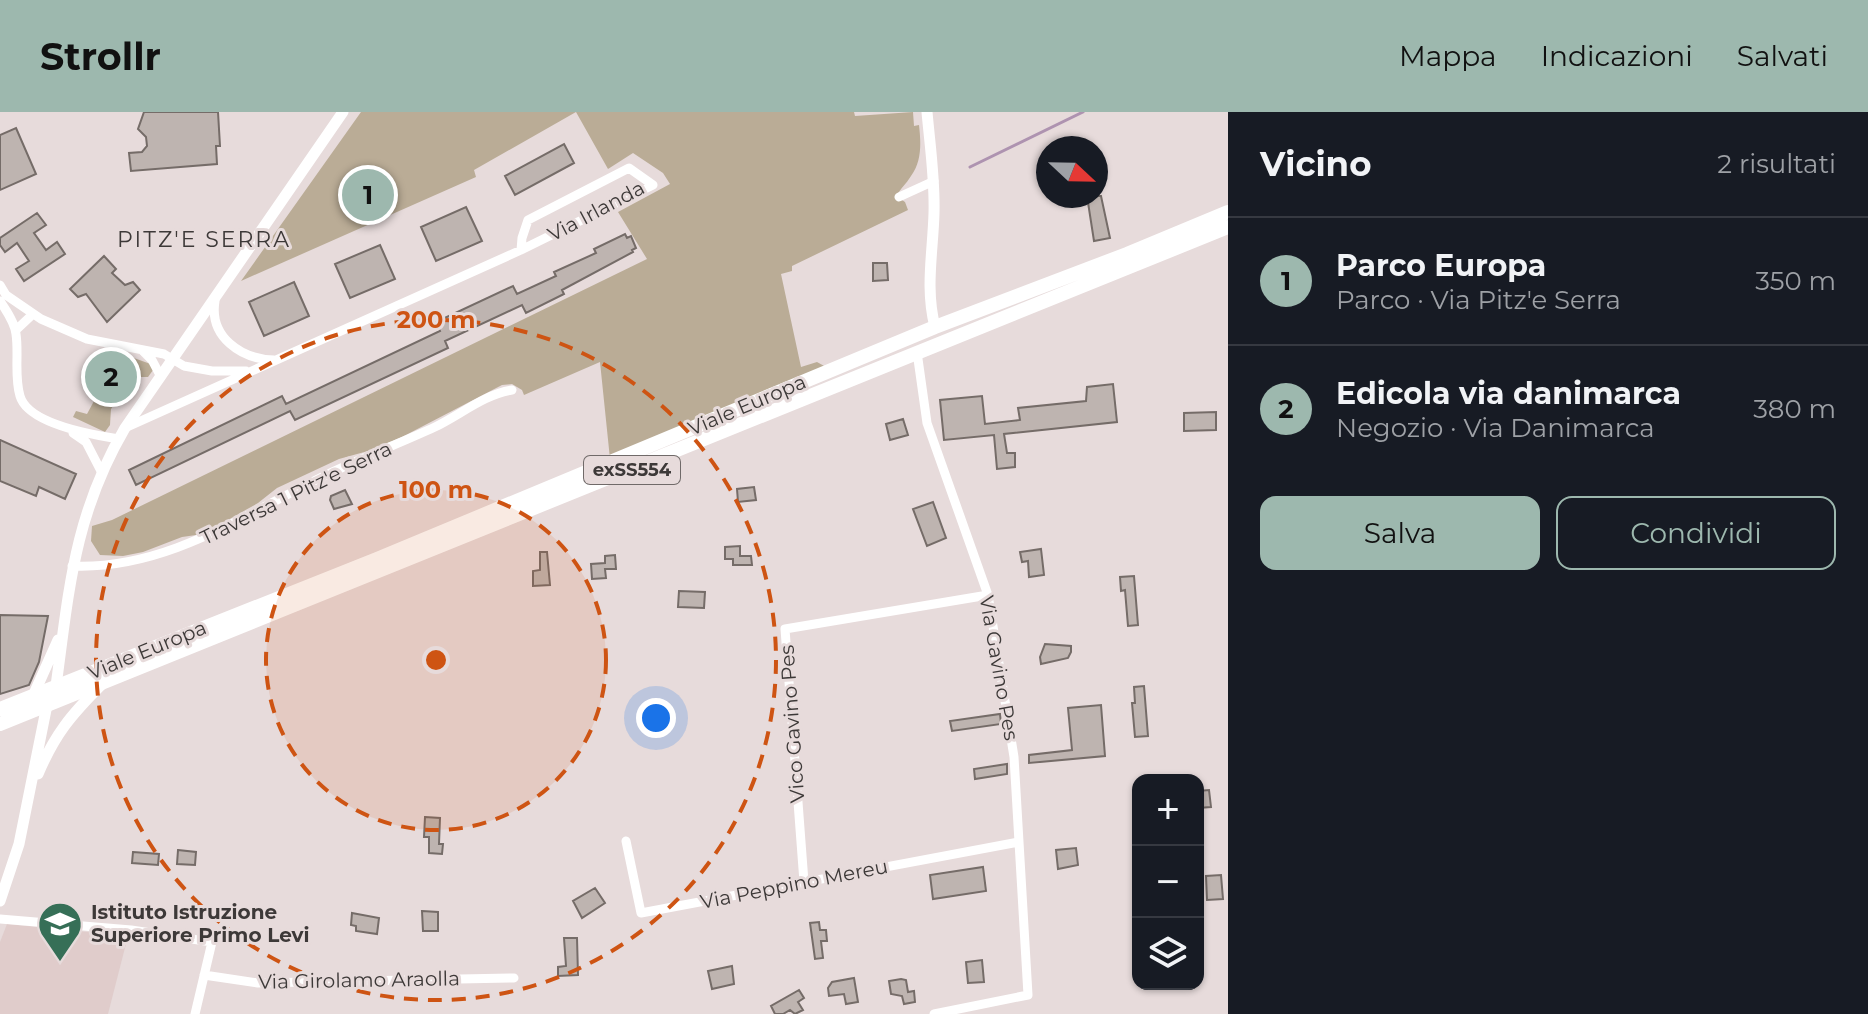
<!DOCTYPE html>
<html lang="it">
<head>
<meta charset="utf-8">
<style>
	body { margin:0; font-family:Montserrat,sans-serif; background:#242831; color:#f1f3f6 }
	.controls { position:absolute; right:24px; bottom:24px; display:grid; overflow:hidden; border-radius:16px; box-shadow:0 2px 6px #0004 }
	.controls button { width:72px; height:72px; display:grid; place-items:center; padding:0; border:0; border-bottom:2px solid #363941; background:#171b24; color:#f1f3f6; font:40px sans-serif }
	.compass { position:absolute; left:1036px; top:24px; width:72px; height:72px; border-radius:50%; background:#171b24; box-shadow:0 2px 6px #0004; rotate:112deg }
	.you { position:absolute; left:656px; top:606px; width:28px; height:28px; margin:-20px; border:6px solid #fff; border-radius:50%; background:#1a73e8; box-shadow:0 0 0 12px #1a73e833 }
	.badge { display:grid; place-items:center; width:52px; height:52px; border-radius:50%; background:#9db8ae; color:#111; font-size:26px; font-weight:700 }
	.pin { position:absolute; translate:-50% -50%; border:4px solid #fff; box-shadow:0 2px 8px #0006 }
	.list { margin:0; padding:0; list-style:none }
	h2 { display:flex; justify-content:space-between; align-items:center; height:104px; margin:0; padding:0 32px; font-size:34px }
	h2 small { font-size:26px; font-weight:400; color:#9ea1a6 }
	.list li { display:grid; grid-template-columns:52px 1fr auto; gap:24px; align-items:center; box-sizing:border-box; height:128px; padding:0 32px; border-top:2px solid #363941 }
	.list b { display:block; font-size:30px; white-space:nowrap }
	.list p { margin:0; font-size:26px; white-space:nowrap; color:#9ea1a6 }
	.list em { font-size:26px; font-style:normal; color:#9ea1a6 }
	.actions { display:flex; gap:16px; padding:24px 32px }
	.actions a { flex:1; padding:18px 0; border:2px solid #9db8ae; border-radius:16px; text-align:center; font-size:28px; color:#9db8ae }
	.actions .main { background:#9db8ae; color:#111 }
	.icon { flex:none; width:44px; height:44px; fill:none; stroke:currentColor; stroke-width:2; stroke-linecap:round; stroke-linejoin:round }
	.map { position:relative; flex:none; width:1228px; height:902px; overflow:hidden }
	header { display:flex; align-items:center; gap:48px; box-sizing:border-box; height:112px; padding:0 40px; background:#9db8ae; color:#111 }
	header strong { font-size:38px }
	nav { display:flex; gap:44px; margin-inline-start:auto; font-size:28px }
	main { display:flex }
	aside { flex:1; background:#171b24 }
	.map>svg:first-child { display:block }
</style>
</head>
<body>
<header>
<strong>Strollr</strong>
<nav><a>Mappa</a><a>Indicazioni</a><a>Salvati</a></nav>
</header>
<main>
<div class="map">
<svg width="1228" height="902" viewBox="0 0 1228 902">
	<rect width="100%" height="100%" fill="#e7dbdb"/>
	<path fill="#e0cccb" d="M7 812 128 824 108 902H0V830Z"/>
	<path fill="#baac96" d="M361 0H854L855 4 913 0 914 14 919 13C921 31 922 49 911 64 906 72 901 76 896 84L905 90 908 98 792 154V159L781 162 801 255 817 250 826 255 610 347 600 250 524 283 522 278 512 272 502 273 402 325 368 339 339 347 277 376 258 391 203 422 182 425 143 440 123 444 100 443 91 429 92 414 112 408 647 147 618 100 670 72 663 61 633 41 608 57 576 0 474 58 476 65 241 169Z
		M120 241 156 254 148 265H133L111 297 110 313 105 320 73 305 76 299 87 302Z"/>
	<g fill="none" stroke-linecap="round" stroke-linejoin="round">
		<path stroke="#ae93b0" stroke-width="3" d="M970 55 1083 0"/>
	</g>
	<path fill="#beb4b0" stroke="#756c68" stroke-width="2" d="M144 0H218L220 34H216L217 52 131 59 129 41 142 40 147 34 146 25 138 17Z
		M16 16 36 62 0 78V23Z
		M564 32 574 51 515 83 505 64Z
		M1087 84H1101L1110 126 1094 129Z
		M466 95 482 129 436 149 421 115Z
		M37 101 46 113 34 121 46 138 57 130 65 142 24 169 16 157 29 149 17 131 5 140 0 133V126Z
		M625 122 627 126 631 124 636 136 632 138 633 140 562 178 564 182 526 201 522 193 445 229 448 236 295 308 290 299 136 373 129 358 282 284 286 292 440 219 436 210 513 174 517 182 556 164 554 160 596 141 594 137Z
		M380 133 395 167 350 186 335 152Z
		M104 144 116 157 112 161 125 173 133 170 140 178 107 210 86 182 78 185 70 177Z
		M873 151H887L888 168 873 169Z
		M294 170 309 204 264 224 249 190Z
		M1113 272 1117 310 1004 322 1007 341H1015V355L997 357 994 323 944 328 940 288 982 284 985 312 1020 308 1018 296 1086 289 1087 275Z
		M1216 300V318L1184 319V301Z
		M903 307 908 323 890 328 886 312Z
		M0 328 76 362 65 387 39 375 36 384 0 369Z
		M754 375 756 388 738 390 737 377Z
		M345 378 352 392 334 397 330 388 331 384Z
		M933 390 946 426 927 434 913 397Z
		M740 434V444H751L752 453H733V447H725V435Z
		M1041 437 1044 463 1029 465 1028 449 1022 450 1020 440Z
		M540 440H547L550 473 533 474V459L540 458Z
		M615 443 616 457H605L606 466 592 467 591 452 605 451V444Z
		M1134 464 1138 513 1128 514 1125 478 1121 479 1120 465Z
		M679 479 705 480 704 496 678 495Z
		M0 503 48 504 39 550 29 573 0 582Z
		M1045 532 1071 534V540L1068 546 1041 552 1040 545Z
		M1144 574 1148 624 1135 625 1132 591H1135L1134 575Z
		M1101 593 1105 644 1029 651V643L1072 638 1068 596Z
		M1000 602 1001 612 952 619 950 609Z
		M1007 652V662L975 667 974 657Z
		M1209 678 1211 695 1198 696V679Z
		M425 705 440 706 439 732H443L442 742 429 741V725H424Z
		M1076 736 1078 753 1058 757 1056 738Z
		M178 738 196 740 195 753 177 752Z
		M133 740 159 742 158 753 132 751Z
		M983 755 986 779 933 787 930 763Z
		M1221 763 1223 787 1207 788 1206 764Z
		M595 776 605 791 582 806 573 789Z
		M422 799 438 800V819H423Z
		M352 801 379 806 377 822 356 819V814L351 813Z
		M819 810 820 818H826L827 829H821L823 846 815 847 810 811Z
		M564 826H577L578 863 558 864V855L566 854Z
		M982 848 984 870 968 871 966 850Z
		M732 854 734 872 712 877 708 859Z
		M854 866 858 890 846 892 844 882 829 884 828 876 832 870Z
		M901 867 906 868 908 880 914 879 915 890 904 892 902 884 891 882 889 869Z
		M799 878 804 886 798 890 803 898 795 902 790 898 783 902H775L771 894Z"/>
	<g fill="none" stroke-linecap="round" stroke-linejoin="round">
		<path stroke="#fff" stroke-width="9" d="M899 85 934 69
			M0 173 6 183 41 207 87 227 164 242 184 254 212 259H246
			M0 189C6 198 15 211 16 222 19 242 14 264 20 284 28 312 93 323 119 327
			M215 189C209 225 241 247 274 248
			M16 218 33 202
			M142 238 152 248 161 265
			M917 240 927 311 988 483 1014 645 1028 883 934 902
			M125 316 521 138 653 73 629 56 528 108 522 126 521 138
			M73 321 86 330 102 361
			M72 454C165 458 242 404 322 365 359 347 398 332 435 315 460 303 485 282 512 278
			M626 729 641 801 1019 730
			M804 770 785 517 988 483
			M0 807 131 818 212 830 195 902
			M204 863 258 871 514 866"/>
		<path stroke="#fff" stroke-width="11" d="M927 0C930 34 935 67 934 101 933 140 925 176 935 215
			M33 584 58 528
			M38 662C55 622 71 603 101 573
			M0 789 19 732 47 593 56 574C69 478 74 403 125 316L343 0"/>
		<path stroke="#fff" stroke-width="14" d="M0 597 377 447 935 215 1127 142 1228 100
			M0 612 1228 115"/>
	</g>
	<circle cx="436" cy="548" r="170" fill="#ce5413" fill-opacity=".12"/>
	<g fill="none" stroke="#ce5413" stroke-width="4" stroke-dasharray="14 10">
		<circle cx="436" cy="548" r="170"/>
		<circle cx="436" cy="548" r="340"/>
	</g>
	<defs>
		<g id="school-pin" transform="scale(2.3)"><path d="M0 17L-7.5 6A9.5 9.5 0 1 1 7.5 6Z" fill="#366f57" stroke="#e7dbdb"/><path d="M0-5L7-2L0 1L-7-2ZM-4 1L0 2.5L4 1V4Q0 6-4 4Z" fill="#fff"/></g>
	</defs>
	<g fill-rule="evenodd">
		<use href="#school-pin" x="60" y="812"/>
	</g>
	<g text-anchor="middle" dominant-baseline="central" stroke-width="6" stroke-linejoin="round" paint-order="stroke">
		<rect fill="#e7dbdb" stroke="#706a69" stroke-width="2" x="584" y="344" width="96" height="28" rx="6"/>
		<g font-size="18" font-weight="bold" fill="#3d3938">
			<text x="632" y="358">exSS554</text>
		</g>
		<g font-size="20" fill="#3d3938" stroke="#e7dbdb">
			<text transform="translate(596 99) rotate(-28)">Via Irlanda</text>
			<text transform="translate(747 293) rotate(-23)">Viale Europa</text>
			<text transform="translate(296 381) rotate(-26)">Traversa 1 Pitz'e Serra</text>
			<text transform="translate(147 538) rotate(-22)">Viale Europa</text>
			<text transform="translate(999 556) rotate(80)">Via Gavino Pes</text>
			<text transform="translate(792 612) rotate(-94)">Vico Gavino Pes</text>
			<text transform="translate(794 772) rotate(-11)">Via Peppino Mereu</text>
			<text transform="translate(359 868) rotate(-1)">Via Girolamo Araolla</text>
		</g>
		<g font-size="20" font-weight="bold" fill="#3d3938" stroke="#e7dbdb" text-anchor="start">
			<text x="91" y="800">Istituto Istruzione<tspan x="91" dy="23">Superiore Primo Levi</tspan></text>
		</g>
		<g font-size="22" letter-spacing="2" fill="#3d3938" stroke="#e7dbdb">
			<text x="204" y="127">PITZ'E SERRA</text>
		</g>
	</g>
	<circle cx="436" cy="548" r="12" fill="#ce5413" stroke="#e7dbdb" stroke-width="4"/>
	<g font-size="24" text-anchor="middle" font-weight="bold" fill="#ce5413" stroke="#e7dbdb" stroke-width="6" stroke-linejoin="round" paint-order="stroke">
		<text x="436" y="216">200 m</text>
		<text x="436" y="386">100 m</text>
	</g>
</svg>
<div class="controls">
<button>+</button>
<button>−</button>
<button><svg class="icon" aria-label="layers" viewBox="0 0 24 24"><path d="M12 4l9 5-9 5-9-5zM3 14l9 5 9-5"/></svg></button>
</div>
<svg class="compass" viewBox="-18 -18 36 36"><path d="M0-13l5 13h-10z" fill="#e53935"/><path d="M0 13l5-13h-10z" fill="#9ea1a6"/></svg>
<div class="you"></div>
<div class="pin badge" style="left:368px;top:83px">1</div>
<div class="pin badge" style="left:111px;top:265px">2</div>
</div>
<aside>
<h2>Vicino<small>2 risultati</small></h2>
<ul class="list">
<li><span class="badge">1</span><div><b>Parco Europa</b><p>Parco · Via Pitz'e Serra</p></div><em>350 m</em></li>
<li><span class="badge">2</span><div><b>Edicola via danimarca</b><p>Negozio · Via Danimarca</p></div><em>380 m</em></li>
</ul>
<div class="actions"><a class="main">Salva</a><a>Condividi</a></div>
</aside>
</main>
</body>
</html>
